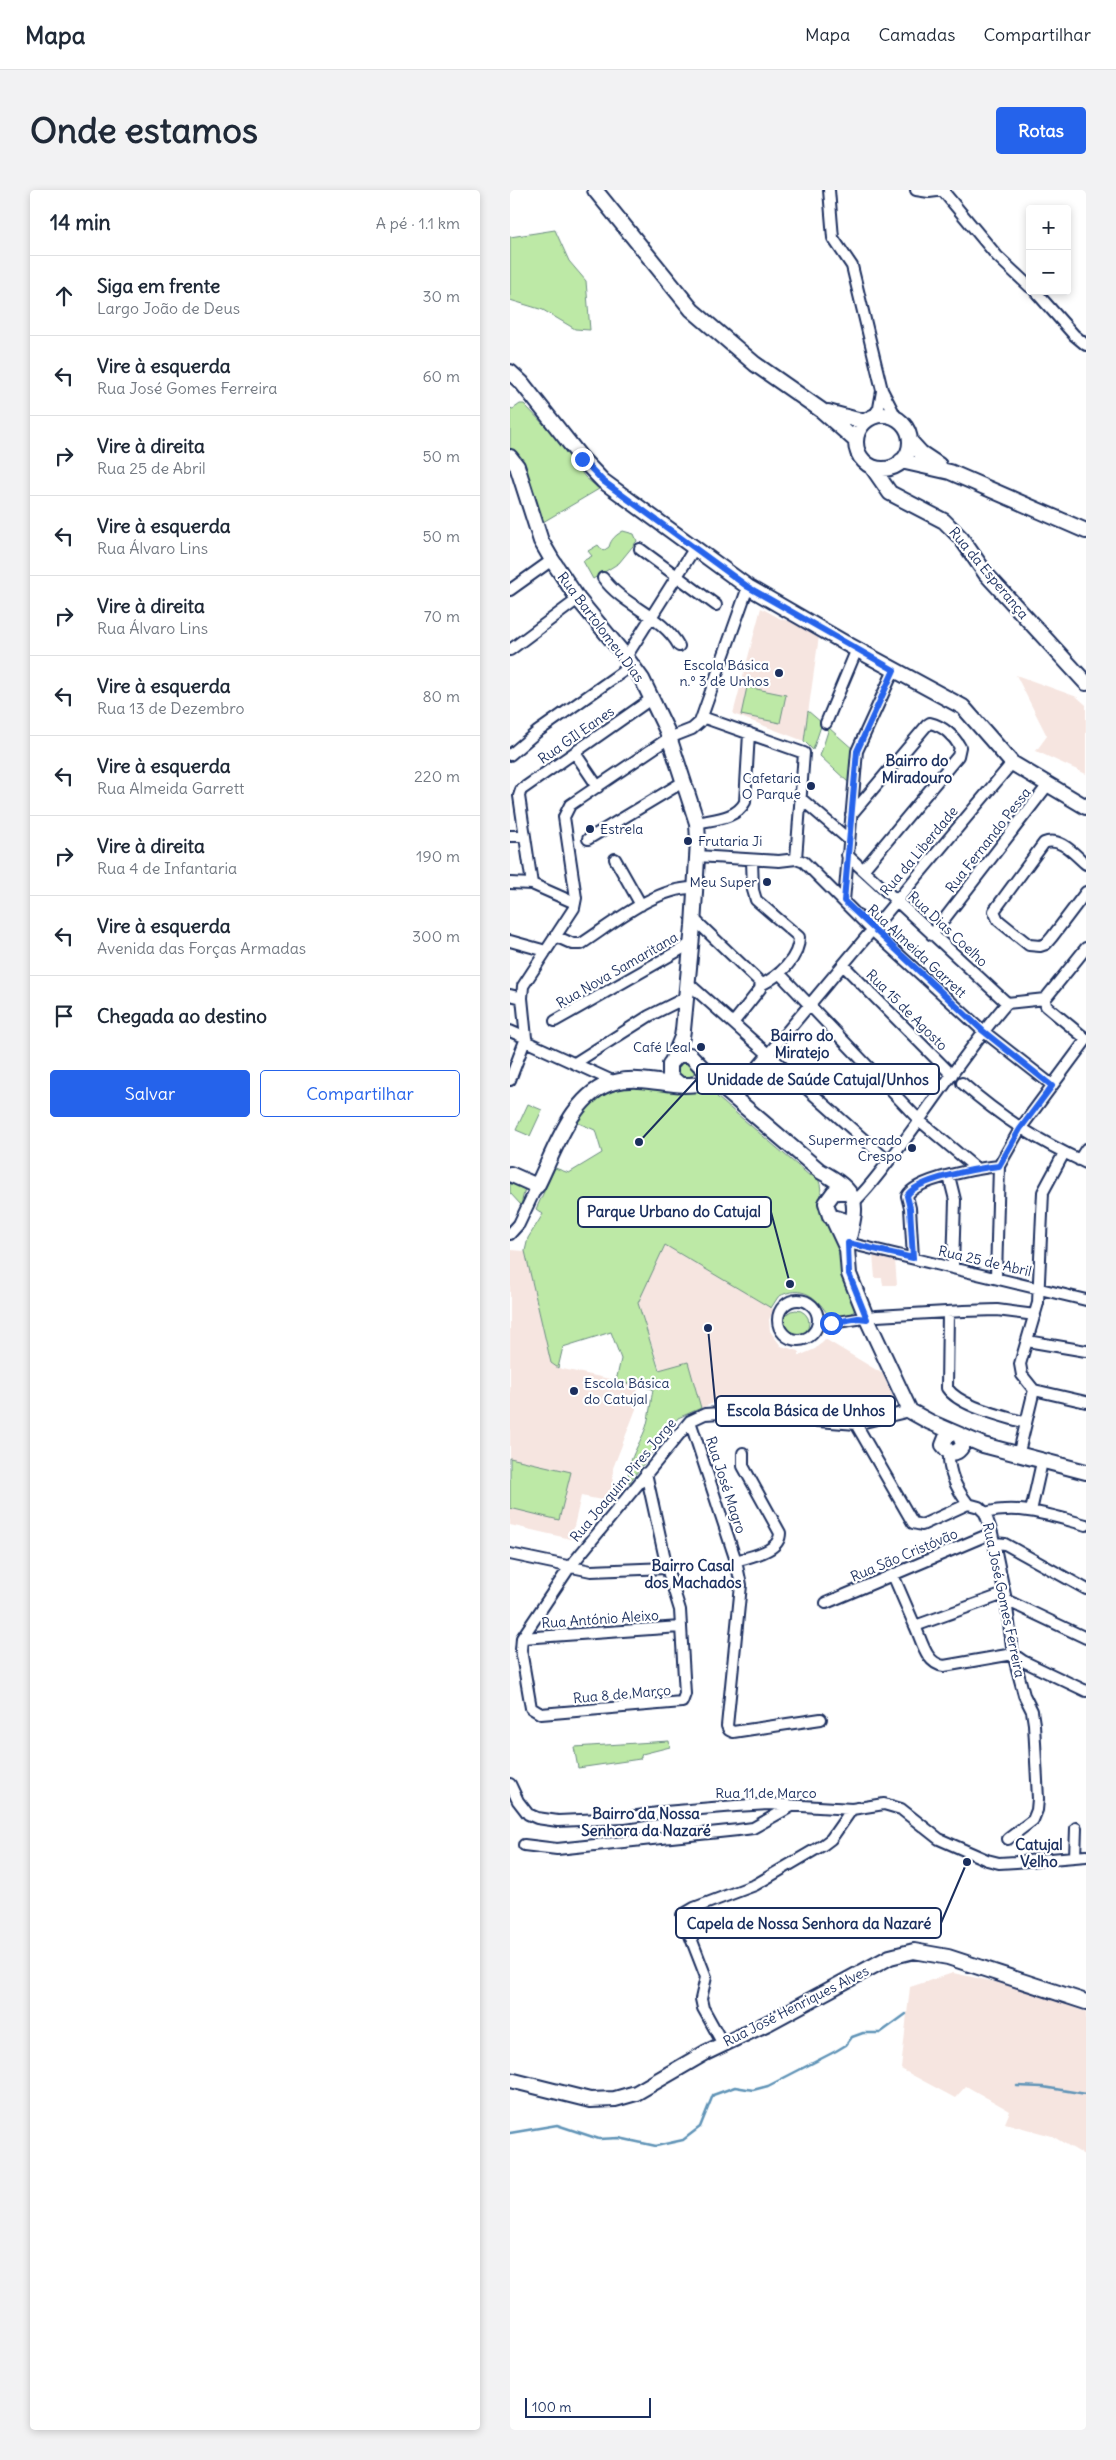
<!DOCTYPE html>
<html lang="pt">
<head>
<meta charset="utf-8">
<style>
	body { margin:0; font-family:Delius,sans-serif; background:#f2f2f3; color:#1f2937 }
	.controls { position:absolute; right:15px; top:15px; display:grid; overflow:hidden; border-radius:5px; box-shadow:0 2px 8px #0003 }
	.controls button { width:45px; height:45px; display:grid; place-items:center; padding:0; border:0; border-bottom:1px solid #e0e1e3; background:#fff; color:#1f2937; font:25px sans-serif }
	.scale { position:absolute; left:15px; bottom:12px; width:126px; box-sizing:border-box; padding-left:5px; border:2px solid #1b2f5e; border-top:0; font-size:14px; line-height:18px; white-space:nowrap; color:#1b2f5e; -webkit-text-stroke:4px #fff; paint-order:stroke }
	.stop { position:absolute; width:15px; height:15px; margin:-11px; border:4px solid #2563eb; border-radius:50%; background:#fff }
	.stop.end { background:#2563eb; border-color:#fff; box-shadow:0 1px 5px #0008 }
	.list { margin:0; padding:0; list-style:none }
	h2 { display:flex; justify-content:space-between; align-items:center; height:65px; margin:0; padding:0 20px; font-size:21px }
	h2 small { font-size:16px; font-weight:400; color:#747a83 }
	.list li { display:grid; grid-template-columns:32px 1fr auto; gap:15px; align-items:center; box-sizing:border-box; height:80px; padding:0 20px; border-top:1px solid #e0e1e3 }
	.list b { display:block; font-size:19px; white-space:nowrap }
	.list p { margin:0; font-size:16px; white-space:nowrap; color:#747a83 }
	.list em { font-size:16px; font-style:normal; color:#747a83 }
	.actions { display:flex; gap:10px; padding:15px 20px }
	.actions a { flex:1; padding:11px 0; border:1px solid #2563eb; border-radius:5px; text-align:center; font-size:18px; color:#2563eb }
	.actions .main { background:#2563eb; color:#fff }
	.icon { flex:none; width:28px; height:28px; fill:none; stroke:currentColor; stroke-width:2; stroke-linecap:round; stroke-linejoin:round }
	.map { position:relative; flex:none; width:576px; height:2240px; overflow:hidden; border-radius:5px }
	header { display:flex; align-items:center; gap:30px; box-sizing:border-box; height:70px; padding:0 25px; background:#fff; border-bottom:1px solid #e0e1e3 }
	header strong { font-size:24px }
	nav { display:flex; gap:28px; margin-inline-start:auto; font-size:18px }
	.intro { display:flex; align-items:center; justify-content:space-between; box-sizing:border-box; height:120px; padding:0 30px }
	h1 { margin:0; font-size:35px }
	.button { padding:12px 22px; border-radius:5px; background:#2563eb; color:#fff; font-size:18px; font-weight:700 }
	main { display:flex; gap:30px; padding:0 30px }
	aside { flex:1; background:#fff; border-radius:5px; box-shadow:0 2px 8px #0003 }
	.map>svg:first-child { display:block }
</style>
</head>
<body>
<header>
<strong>Mapa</strong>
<nav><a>Mapa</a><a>Camadas</a><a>Compartilhar</a></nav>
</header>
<div class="intro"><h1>Onde estamos</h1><a class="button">Rotas</a></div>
<main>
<aside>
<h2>14 min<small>A pé · 1.1 km</small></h2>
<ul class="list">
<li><svg class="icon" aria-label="ahead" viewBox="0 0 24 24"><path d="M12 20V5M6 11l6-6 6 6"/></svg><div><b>Siga em frente</b><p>Largo João de Deus</p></div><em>30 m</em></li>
<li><svg class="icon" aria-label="left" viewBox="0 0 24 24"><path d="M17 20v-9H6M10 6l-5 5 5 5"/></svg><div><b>Vire à esquerda</b><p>Rua José Gomes Ferreira</p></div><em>60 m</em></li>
<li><svg class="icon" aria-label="right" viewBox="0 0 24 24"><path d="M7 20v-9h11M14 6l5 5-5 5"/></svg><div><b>Vire à direita</b><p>Rua 25 de Abril</p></div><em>50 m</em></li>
<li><svg class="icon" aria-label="left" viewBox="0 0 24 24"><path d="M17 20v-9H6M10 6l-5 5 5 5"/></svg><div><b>Vire à esquerda</b><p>Rua Álvaro Lins</p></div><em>50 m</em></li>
<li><svg class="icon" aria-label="right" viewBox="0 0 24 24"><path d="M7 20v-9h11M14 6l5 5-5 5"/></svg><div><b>Vire à direita</b><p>Rua Álvaro Lins</p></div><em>70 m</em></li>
<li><svg class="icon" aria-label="left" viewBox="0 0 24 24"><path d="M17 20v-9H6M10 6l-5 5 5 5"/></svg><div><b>Vire à esquerda</b><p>Rua 13 de Dezembro</p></div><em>80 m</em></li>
<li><svg class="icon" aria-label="left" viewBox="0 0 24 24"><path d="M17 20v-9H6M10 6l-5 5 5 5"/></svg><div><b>Vire à esquerda</b><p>Rua Almeida Garrett</p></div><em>220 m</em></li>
<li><svg class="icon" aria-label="right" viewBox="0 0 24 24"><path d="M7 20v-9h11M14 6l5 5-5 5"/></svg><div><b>Vire à direita</b><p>Rua 4 de Infantaria</p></div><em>190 m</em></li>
<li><svg class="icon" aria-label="left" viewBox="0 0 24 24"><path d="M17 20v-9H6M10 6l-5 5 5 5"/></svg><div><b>Vire à esquerda</b><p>Avenida das Forças Armadas</p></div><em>300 m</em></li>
<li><svg class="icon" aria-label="arrive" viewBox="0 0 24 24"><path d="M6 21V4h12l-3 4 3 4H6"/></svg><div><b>Chegada ao destino</b></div></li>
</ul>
<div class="actions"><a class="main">Salvar</a><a>Compartilhar</a></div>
</aside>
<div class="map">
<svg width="576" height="2240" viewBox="0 0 576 2240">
	<rect width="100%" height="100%" fill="#fff"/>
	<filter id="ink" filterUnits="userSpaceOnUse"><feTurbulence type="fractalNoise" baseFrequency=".02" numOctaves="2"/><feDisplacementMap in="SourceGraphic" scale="10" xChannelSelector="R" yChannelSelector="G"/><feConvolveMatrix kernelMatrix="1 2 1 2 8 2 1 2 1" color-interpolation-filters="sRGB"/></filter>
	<g filter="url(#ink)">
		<path fill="#f6e5e0" d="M251 418 271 429 289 434 309 446 294 551 223 524Z
			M506 485 567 507 576 515V584L526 561 537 546Z
			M155 1055 263 1119 259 1130 260 1141 271 1156 289 1161V1165H291L305 1159 315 1149 373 1184 385 1212 337 1226 214 1216 211 1210 191 1218 178 1172 150 1180 128 1113Z
			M0 1060 15 1061 41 1173 48 1178 128 1195 126 1219 103 1278 102 1312 71 1306 61 1349 0 1335Z
			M363 1064 385 1070 387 1095H373L372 1088H365Z
			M443 1783 509 1797 576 1822V1966L542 1946 495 1933 500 1921 456 1896 445 1908 391 1879 400 1797Z"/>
		<path fill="#bde9a6" stroke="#6c8c82" d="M45 40 59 71 76 91 80 140 65 139 33 120 0 110V47Z
			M10 214H14L40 241 75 287 89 299 33 332 13 278 0 259V218L3 219Z
			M113 341 124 344 127 351 109 373 83 389 73 371 82 366 78 361 88 355 93 361 99 357C101 349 106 345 113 341Z
			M237 497 276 505 270 533 231 525Z
			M298 521 312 533 303 560 294 551Z
			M319 538 344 560 341 564 339 593 310 566Z
			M174 867 186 878 183 885 173 889 167 886 164 876Z
			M121 896H190L211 902 207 907 300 986 304 982C322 1007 295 1015 325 1038L346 1118 340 1126 320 1129C309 1108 292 1093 268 1107L261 1118 155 1055 128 1113 149 1180 178 1172 191 1218 168 1228 119 1293C114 1273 132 1252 137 1234 140 1222 141 1210 143 1199L106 1191 111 1169 101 1142 53 1157 48 1178 41 1173 15 1061 18 1048 33 1024 26 1019 45 978 59 983 92 963 85 940 66 932C78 911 98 900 121 896Z
			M18 914 32 920 20 946 6 940Z
			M0 992 15 998 11 1015 0 1003Z
			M273 1133a13 13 0 1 1 26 0a13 13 0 1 1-26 0Z
			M0 1268 61 1282 49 1330 0 1318Z
			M159 1551 160 1557 132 1564 130 1569 68 1578 64 1557Z"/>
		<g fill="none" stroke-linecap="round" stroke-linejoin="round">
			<path stroke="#6194b7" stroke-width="2.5" d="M507 1896 533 1897 576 1904
				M0 1943 47 1935 89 1949 109 1948 146 1956 173 1950 190 1937 203 1905 225 1897 243 1900 258 1896 326 1861 336 1855 342 1847 353 1843H370L396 1824"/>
			<g stroke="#1b2f5e" stroke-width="14">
				<path id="street" d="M319 0 323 48 342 76 372 200 387 229
					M406 0 419 2 435 0
					M433 1 487 66 520 97
					M525 101 564 145 576 155
					M363 227 369 218 372 201
					M130 359 206 415
					M93 388C114 417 152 425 169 456
					M0 400 42 370
					M0 460 68 409
					M116 467 184 359
					M192 527 294 563 286 669
					M316 533 347 459
					M65 563 88 597
					M0 565 27 542 122 475
					M289 607 338 649
					M341 625 417 535 420 533C433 536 444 546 450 557L448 566 353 680
					M187 633C204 629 226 629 235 612L239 543
					M0 646H15
					M78 649 173 592
					M337 665 497 813
					M187 666 269 671 286 669 294 672 362 740 473 841 542 895
					M105 669 131 715
					M242 670 243 700 246 710 289 747C289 769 269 786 251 795
					M576 674C565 665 550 646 534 653L484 721 488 730 519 755 530 756 536 754 542 747 576 702
					M0 693 22 694 65 713
					M22 694 9 606 11 600 141 509
					M334 711 347 561 384 480
					M184 729 251 793 250 799 223 833
					M422 745 537 596
					M45 746 63 754H71C102 734 147 696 185 698
					M0 751 36 761
					M333 775 442 885
					M270 784 410 931 467 979
					M178 793 378 971
					M0 805 12 808
					M535 809 536 816 576 849
					M45 831 182 753
					M0 841 16 848
					M15 851 105 892
					M65 873 139 826 177 807
					M0 890 16 848 12 808 13 796 64 718 66 708 54 627 60 615 159 548 182 539 190 532 238 397
					M452 893C493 929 527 950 576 973
					M226 909 234 893 502 573
					M569 970 576 959
					M439 986 445 1010 443 1077
					M345 1011C359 998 370 982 382 967 421 917 455 861 497 813L535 809 576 758
					M0 1044 9 1034 27 996
					M338 1053 576 1110
					M403 1068 400 1018 397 1006C405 989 470 978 489 976
					M486 1087 489 976 510 939 576 850
					M268 1130a20 20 0 1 1 40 0a20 20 0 1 1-40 0Z
					M438 1122 437 1198C450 1217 494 1226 516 1233
					M308 1132 321 1133 367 1126 454 1121 487 1120 525 1125
					M517 1151 576 1161
					M524 1200 576 1212
					M180 1231 226 1371 231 1395 217 1536 219 1540 223 1542 311 1529
					M346 1234 403 1333 412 1335 458 1314
					M439 1262C438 1282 446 1298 458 1314L469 1317 475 1323 482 1343 496 1410 503 1464 514 1505 522 1521 524 1534 528 1609 527 1620 523 1630 498 1649
					M508 1266 524 1200 512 1185 510 1174 528 1113 533 1002 554 963
					M136 1283 157 1378 170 1420 175 1504 172 1512 31 1524 21 1518 11 1460 12 1448 59 1378 180 1231 195 1224 210 1223 346 1234 400 1221
					M521 1321 532 1272
					M475 1323C510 1314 543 1326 576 1335
					M485 1353 495 1354 576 1399
					M0 1364 81 1381 157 1378
					M226 1371C240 1366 270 1362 270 1343L233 1276V1263
					M383 1385 405 1436 494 1404
					M496 1410 576 1448
					M316 1413 482 1343
					M405 1436C412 1451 416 1474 434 1476L503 1464 513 1471 576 1501
					M12 1448 170 1437
					M0 1594 8 1611 18 1624 27 1628 48 1631 114 1628 155 1622 226 1616 259 1614 342 1619 374 1614 391 1619 429 1649 477 1670 489 1673 506 1672 576 1666
					M14 1655 47 1659 228 1640 243 1638 282 1616
					M565 1667 566 1638
					M213 1854 193 1818 191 1809 196 1787 172 1725 184 1718 245 1695 313 1655 321 1649 342 1619"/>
			</g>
			<g stroke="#1b2f5e" stroke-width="18">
				<path id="secondary" d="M85 0 182 120 245 174 311 220 345 250
					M0 182 12 193 72 269 93 291 238 397 335 453 453 517 502 573 576 617
					M318 222 355 232
					M346 252a27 27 0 1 1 54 0a27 27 0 1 1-54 0Z
					M400 251 411 263 429 275
					M0 267 7 276 31 351 42 370 68 409 116 467 132 489 157 541 187 633 188 651 183 736 173 840 172 847 163 869
					M391 271 440 282 576 341
					M362 277 380 303 434 331 451 348 476 384 576 493
					M169 894 160 886V874L168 865H180L208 894 310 981C354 1005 346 1014 337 1058
					M0 984 27 996C45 961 62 902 105 892 128 886 151 894 174 895 185 895 196 893 208 894
					M323 1029 337 1059 339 1084 357 1129 400 1221 420 1232 473 1255 576 1282
					M333 1030 320 1026 316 1013 324 1002H338
					M445 1243 437 1245 433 1255 439 1262C445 1264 450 1261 453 1254L450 1246
					M0 1890 80 1910 105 1909 126 1903 195 1863 258 1833 380 1767 404 1761 438 1767 576 1812"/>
			</g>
			<use href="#street" stroke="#fff" stroke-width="10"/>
			<use href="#secondary" stroke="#fff" stroke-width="14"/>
		</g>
	</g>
	<g fill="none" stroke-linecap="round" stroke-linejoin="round" filter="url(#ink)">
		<path stroke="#2563eb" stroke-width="6" d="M72 269 93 291 238 397 384 480 347 561 334 711 473 841 542 896 510 939 489 976C470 978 405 989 397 1006L400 1018 403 1068 338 1053 339 1084 357 1129 348 1128 321 1133"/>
	</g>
	<g fill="#1b2f5e" stroke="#fff" stroke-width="2">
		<circle cx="269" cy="483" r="5"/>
		<circle cx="301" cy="596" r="5"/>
		<circle cx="80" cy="639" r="5"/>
		<circle cx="178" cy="651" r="5"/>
		<circle cx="257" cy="692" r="5"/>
		<circle cx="191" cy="857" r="5"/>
		<circle cx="402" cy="958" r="5"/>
		<circle cx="64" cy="1201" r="5"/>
	</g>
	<g text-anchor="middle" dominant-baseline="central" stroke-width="4.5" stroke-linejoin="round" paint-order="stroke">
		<g font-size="14" fill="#1b2f5e" stroke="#fff">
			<text transform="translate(479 383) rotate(50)">Rua da Esperança</text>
			<text transform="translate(91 437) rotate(53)">Rua Bartolomeu Dias</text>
			<text transform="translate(66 545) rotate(-35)">Rua GIl Eanes</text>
			<text transform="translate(478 650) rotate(-52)">Rua Fernando Pessa</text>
			<text transform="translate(409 661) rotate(-50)">Rua da Liberdade</text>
			<text transform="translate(438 739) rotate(43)">Rua Dias Coelho</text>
			<text transform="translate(407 761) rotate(43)">Rua Almeida Garrett</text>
			<text transform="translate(107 780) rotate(-30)">Rua Nova Samaritana</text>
			<text transform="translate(397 820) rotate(45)">Rua 15 de Agosto</text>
			<text transform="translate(475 1071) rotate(13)">Rua 25 de Abril</text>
			<text transform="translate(113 1290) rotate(-50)">Rua Joaquim Pires Jorge</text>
			<text transform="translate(216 1295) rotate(72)">Rua José Magro</text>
			<text transform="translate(394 1365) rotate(-23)">Rua São Cristóvão</text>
			<text transform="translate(494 1410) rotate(78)">Rua José Gomes Ferreira</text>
			<text transform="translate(90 1429) rotate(-4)">Rua António Aleixo</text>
			<text transform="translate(112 1504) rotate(-5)">Rua 8 de Março</text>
			<text x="256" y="1603">Rua 11 de Marco</text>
			<text transform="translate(286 1816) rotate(-27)">Rua José Henriques Alves</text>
		</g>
		<g font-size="14" fill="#1b2f5e" stroke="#fff" text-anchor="end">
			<text x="259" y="475">Escola Básica<tspan x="259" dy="16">n.º 3 de Unhos</tspan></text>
			<text x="291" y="588">Cafetaria<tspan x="291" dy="16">O Parque</tspan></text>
			<text x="90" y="639" text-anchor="start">Estrela</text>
			<text x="188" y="651" text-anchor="start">Frutaria Ji</text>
			<text x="247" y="692">Meu Super</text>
			<text x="181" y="857">Café Leal</text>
			<text x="392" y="950">Supermercado<tspan x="392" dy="16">Crespo</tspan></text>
			<text x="74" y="1193" text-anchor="start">Escola Básica<tspan x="74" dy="16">do Catujal</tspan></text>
		</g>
		<g font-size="15" font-weight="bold" fill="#1b2f5e" stroke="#fff">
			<text x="407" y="570">Bairro do<tspan x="407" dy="17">Miradouro</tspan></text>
			<text x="292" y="845">Bairro do<tspan x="292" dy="17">Miratejo</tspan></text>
			<text x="183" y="1375">Bairro Casal<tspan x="183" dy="17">dos Machados</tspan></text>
			<text x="136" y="1623">Bairro da Nossa<tspan x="136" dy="17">Senhora da Nazaré</tspan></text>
			<text x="529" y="1654">Catujal<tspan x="529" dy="17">Velho</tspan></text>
		</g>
	</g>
	<path fill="none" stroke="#1b2f5e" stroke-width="2" d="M129 952L187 889M280 1094L261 1022M198 1138L206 1221M457 1672L431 1733"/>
	<g fill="#1b2f5e" stroke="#fff" stroke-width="2">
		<circle cx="129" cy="952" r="5"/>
		<circle cx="280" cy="1094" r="5"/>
		<circle cx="198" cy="1138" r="5"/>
		<circle cx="457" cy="1672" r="5"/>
	</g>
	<g fill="#fff" stroke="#1b2f5e" stroke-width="2">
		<rect x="187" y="874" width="242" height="30" rx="5"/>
		<rect x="68" y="1007" width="193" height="30" rx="5"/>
		<rect x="206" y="1206" width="179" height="30" rx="5"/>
		<rect x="166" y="1718" width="265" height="30" rx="5"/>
	</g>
	<g font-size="15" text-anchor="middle" font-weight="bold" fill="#1b2f5e">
		<text x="308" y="895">Unidade de Saúde Catujal/Unhos</text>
		<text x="164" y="1027">Parque Urbano do Catujal</text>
		<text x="296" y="1226">Escola Básica de Unhos</text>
		<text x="299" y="1739">Capela de Nossa Senhora da Nazaré</text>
	</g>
</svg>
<div class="controls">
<button>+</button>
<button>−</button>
</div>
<div class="scale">100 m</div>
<div class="stop" style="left:321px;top:1133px"></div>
<div class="stop end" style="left:72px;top:269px"></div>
</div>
</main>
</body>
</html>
